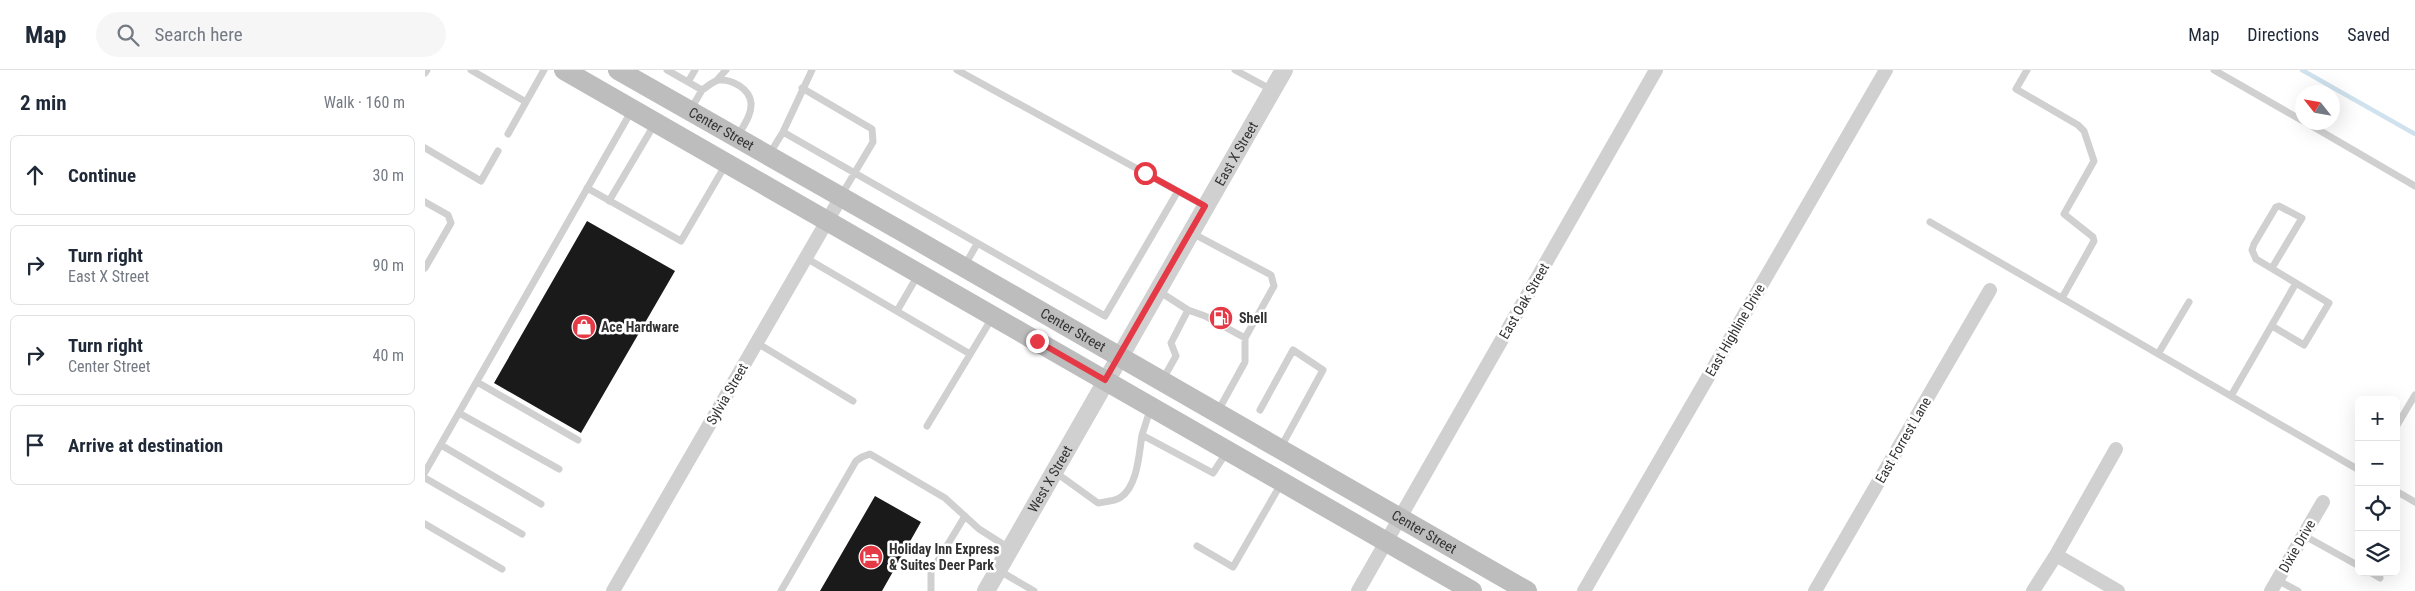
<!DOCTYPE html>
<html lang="en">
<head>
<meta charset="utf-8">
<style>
	body { margin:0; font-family:"Roboto Condensed",sans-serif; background:#f6f6f7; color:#1f2937 }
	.controls { position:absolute; right:15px; bottom:15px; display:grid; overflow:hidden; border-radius:8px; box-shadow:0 5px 20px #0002 }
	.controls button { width:45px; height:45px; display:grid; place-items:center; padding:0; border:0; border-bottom:1px solid #e0e1e3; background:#fff; color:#1f2937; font:25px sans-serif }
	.compass { position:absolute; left:1870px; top:15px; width:45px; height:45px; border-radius:50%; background:#fff; box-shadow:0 5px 20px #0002; rotate:301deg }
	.stop { position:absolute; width:15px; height:15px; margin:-11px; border:4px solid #e63946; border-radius:50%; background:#fff }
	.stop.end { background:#e63946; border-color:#fff; box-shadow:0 1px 5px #0008 }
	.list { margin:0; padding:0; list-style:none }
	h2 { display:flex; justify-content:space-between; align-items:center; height:65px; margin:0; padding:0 20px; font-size:21px }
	h2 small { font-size:16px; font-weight:400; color:#747a83 }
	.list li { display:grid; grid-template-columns:32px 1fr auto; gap:15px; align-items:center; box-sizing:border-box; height:80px; margin:0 10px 10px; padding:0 10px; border:1px solid #e0e1e3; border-radius:8px }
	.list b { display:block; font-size:19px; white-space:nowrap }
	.list p { margin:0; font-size:16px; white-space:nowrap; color:#747a83 }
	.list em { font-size:16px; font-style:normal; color:#747a83 }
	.icon { flex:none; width:28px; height:28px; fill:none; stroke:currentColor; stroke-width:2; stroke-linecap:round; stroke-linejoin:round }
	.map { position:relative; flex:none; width:1990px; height:521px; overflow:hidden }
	header { display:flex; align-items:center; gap:30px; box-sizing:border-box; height:70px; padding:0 25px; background:#fff; border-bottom:1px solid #e0e1e3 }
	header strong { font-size:24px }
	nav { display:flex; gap:28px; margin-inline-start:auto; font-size:18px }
	.search { width:350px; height:45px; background:#f6f6f7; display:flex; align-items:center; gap:12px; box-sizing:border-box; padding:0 18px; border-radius:28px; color:#747a83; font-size:19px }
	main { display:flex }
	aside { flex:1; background:#fff }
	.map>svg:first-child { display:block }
</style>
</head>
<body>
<header>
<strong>Map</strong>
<div class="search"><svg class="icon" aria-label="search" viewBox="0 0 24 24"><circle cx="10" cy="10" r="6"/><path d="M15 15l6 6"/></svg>Search here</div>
<nav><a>Map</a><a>Directions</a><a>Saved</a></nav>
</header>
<main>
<aside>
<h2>2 min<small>Walk · 160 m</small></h2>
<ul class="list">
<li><svg class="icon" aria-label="ahead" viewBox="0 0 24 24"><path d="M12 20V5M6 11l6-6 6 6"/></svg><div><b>Continue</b></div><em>30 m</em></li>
<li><svg class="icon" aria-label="right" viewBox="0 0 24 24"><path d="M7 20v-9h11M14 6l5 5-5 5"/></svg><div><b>Turn right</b><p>East X Street</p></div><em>90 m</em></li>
<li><svg class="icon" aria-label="right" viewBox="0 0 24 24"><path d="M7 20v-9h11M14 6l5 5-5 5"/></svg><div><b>Turn right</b><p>Center Street</p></div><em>40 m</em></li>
<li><svg class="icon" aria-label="arrive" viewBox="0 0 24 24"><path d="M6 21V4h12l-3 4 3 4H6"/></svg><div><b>Arrive at destination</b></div></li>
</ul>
</aside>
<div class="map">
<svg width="1990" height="521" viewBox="0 0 1990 521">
	<rect width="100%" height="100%" fill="#fff"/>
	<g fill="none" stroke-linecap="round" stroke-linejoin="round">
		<path stroke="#cfe2ee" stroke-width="4.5" d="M1877 0 1990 64"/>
	</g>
	<path fill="#1a1a1a" d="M162 151 250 201 156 363 69 313Z
		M450 426 496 452 457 521H395Z"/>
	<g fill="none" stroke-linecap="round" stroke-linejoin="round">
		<path stroke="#d0d0d0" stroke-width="7" d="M46 0 101 32
			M242 0 277 20 266 39
			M387 0 358 62 680 246 753 121
			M532 0 780 136
			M810 0 847 20
			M1602 0 1591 19 1653 55 1659 61 1669 91 1639 144 1668 167 1669 171 1637 228
			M1789 0 1878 51
			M0 3 2 0
			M292 10 301 0
			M263 12 270 0
			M377 18 447 59 448 72 417 124
			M277 20C282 17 288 11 294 10 307 9 325 19 326 33 327 45 318 56 313 66
			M1880 52 1990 116
			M83 64 119 0
			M0 78 56 111 73 81
			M345 83 358 62
			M162 118 256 171 301 94
			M184 131 229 55
			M0 132 23 145 26 153 0 198
			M1505 152 1934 400
			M765 162 846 205 849 216 820 268V292L793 341
			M381 188 545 284
			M540 195 552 174
			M732 220 763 240 746 273 751 286 738 309
			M763 240 780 246 820 268
			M472 241 493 205
			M1847 256 1879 275 1904 233 1831 189 1827 180 1829 174 1851 137 1854 136 1877 148 1847 198
			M332 273 428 331
			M1733 284 1764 232
			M52 312 153 370
			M1806 326 1871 213
			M725 340 717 365 788 403 801 383
			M835 340 868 280 898 300 856 377
			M34 343 134 399
			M502 356 567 248
			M1971 357 1990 325
			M16 375 116 434
			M0 402 207 40
			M630 402 673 433C680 432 691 431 696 427 713 415 714 383 717 365
			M0 408 97 464
			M1971 421 1990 432
			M0 454 77 499
			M1878 465 1934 496
			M772 476 808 497 857 412
			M573 500 609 521
			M1945 502 1955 508
			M1852 510 1873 521
			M356 521 431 391 437 387 445 384 520 428 554 459 584 478
			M506 521V502L540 446"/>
		<path stroke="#d0d0d0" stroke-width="14" d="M1631 485 1691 379
			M188 521 416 127
			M933 521 1231 0
			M1159 521 1461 0
			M1390 521 1565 220
			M1608 521 1631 485 1693 521
			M1846 521 1898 432"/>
		<path stroke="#d0d0d0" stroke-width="18" id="s1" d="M561 521 859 0"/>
		<g stroke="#bdbdbd" stroke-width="20">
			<path d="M139 0 1047 521"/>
			<path id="s2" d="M193 0C497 172 800 347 1102 521"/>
		</g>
	</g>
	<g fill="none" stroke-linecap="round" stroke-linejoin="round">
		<path stroke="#e63946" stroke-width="6" d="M612 271 680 310 780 136 720 103"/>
	</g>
	<defs>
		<g id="fuel-disc" transform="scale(1.25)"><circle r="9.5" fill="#e63946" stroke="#fff"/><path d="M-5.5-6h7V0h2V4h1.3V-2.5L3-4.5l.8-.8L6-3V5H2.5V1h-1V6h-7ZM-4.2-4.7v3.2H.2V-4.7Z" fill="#fff"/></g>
		<g id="shop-disc" transform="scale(1.25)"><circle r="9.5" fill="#e63946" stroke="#fff"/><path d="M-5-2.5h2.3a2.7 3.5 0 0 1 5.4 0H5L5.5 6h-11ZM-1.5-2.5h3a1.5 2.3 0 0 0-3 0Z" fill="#fff"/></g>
		<g id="hotel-disc" transform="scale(1.25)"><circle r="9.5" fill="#e63946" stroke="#fff"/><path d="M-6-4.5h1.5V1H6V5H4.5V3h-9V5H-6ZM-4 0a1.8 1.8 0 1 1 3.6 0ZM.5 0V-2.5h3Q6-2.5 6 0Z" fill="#fff"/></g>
	</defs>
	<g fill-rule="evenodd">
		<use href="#fuel-disc" x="796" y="248"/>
		<use href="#shop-disc" x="159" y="257"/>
		<use href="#hotel-disc" x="446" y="487"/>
	</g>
	<g text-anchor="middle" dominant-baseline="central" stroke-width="5" stroke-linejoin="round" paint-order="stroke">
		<g font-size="14" fill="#333" stroke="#fff">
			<text stroke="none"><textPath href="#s2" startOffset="119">Center Street</textPath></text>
			<text stroke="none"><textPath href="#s1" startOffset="504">East X Street</textPath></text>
			<text transform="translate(1099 231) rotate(-60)">East Oak Street</text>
			<text transform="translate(1310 260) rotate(-60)">East Highline Drive</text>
			<text stroke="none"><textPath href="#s2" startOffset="524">Center Street</textPath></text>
			<text transform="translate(302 324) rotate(-60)">Sylvia Street</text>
			<text transform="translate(1478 370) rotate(-60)">East Forrest Lane</text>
			<text stroke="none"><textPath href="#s1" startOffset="129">West X Street</textPath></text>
			<text stroke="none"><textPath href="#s2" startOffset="929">Center Street</textPath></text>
			<text transform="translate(1872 476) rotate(-60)">Dixie Drive</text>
		</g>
		<g font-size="14" font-weight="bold" fill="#333" stroke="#fff" text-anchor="start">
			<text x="814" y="248">Shell</text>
			<text x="176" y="257">Ace Hardware</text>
			<text x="464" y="479">Holiday Inn Express<tspan x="464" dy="16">&amp; Suites Deer Park</tspan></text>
		</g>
	</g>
</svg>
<div class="controls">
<button>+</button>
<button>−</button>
<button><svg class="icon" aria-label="locate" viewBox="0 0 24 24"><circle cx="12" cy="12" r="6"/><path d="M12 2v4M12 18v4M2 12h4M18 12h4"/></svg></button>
<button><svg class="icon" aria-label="layers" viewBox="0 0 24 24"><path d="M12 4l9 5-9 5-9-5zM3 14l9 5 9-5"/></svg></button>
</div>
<svg class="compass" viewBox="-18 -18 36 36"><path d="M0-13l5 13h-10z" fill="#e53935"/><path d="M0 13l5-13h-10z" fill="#747a83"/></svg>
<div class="stop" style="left:720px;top:103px"></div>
<div class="stop end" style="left:612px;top:271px"></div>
</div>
</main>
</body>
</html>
